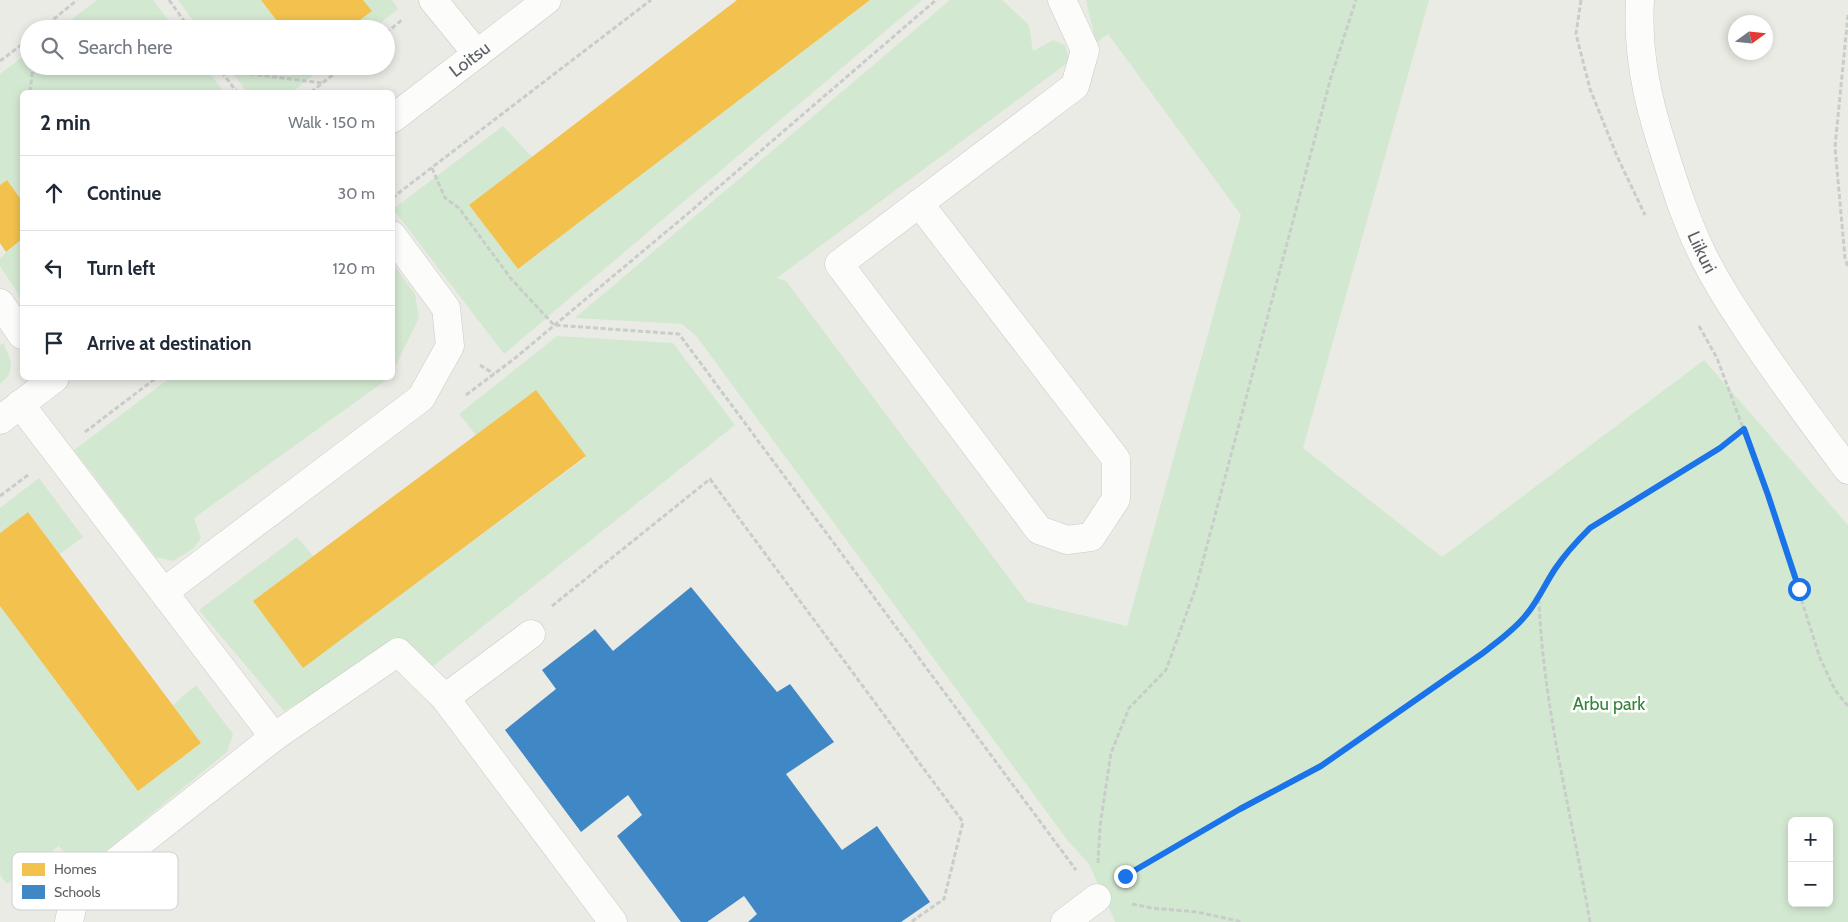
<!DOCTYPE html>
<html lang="en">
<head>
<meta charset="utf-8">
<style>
	body { margin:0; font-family:Cabin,sans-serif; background:#f2f2f3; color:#1f2937 }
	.controls { position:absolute; right:15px; bottom:15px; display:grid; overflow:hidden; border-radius:8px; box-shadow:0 2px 8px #0003 }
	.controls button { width:45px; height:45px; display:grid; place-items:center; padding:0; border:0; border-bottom:1px solid #e0e1e3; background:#fff; color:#1f2937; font:25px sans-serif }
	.compass { position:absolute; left:1728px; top:15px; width:45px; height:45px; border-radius:50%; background:#fff; box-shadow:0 2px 8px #0003; rotate:75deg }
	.stop { position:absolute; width:15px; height:15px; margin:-11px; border:4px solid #1a73e8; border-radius:50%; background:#fff }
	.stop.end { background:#1a73e8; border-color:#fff; box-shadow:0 1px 5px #0008 }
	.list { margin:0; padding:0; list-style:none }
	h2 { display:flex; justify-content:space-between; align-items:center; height:65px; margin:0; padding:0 20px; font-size:21px }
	h2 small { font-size:16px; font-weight:400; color:#747a83 }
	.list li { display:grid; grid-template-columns:32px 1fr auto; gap:15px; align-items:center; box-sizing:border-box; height:75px; padding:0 20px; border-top:1px solid #e0e1e3 }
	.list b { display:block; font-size:19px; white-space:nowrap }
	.list em { font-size:16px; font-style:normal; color:#747a83 }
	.icon { flex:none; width:28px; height:28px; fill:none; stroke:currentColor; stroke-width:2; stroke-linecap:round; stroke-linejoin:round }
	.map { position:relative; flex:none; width:1848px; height:922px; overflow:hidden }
	.search { position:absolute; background:#fff; box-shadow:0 2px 8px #0003; left:20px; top:20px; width:375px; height:55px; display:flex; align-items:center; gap:12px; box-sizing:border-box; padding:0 18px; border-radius:28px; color:#747a83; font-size:19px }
	.panel { position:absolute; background:#fff; box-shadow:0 2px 8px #0003; left:20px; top:90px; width:375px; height:290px; border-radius:8px }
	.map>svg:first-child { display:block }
</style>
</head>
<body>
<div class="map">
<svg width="1848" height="922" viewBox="0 0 1848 922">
	<rect width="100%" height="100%" fill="#ebebe6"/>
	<path fill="#d3e8d1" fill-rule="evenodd" d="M97 0H153L175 29H59Z
		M178 0H261L283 29H199Z
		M363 0H392L398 9 373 29H348L371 11Z
		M870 0H922L504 354 393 209 503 126 532 157 469 205 518 269Z
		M950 0H1002L1029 25 1033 51 1053 40 1065 45 1070 61 777 278 786 281 1027 602 1127 626 1241 215 1108 34 1096 43 1086 0H1429L1303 448 1442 557 1704 360 1848 525V922H1115L1089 864 1068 841 697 337 682 324 575 318ZM1792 821H1829V903H1792Z
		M29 52V66H204L224 92H22V201L7 180 0 185V74Z
		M227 66H325L292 92H247Z
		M22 239V300L0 266V258Z
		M393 264 415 294 419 318 393 371Z
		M557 336 673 343 735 425 431 668 402 641 284 711 199 610 297 537 313 556 253 601 303 667 586 457 536 390 476 435 459 414Z
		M3 343C11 358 17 372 0 384V345Z
		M170 378H389L194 518 201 538 194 548 173 561 156 557 74 450Z
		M39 478 83 537 60 554 28 512 0 533V508Z
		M0 606 138 790 201 743 173 705 196 685 233 734 227 752 79 873 59 846 7 884 0 875Z"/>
	<path fill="#f2c14e" d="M261 0H363L372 11 348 29H283Z
		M737 0H870L518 269 469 205Z
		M7 180 22 201V239L6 252 0 243V185Z
		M536 390 586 456 303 668 253 601Z
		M28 512 201 743 138 791 0 606V533Z"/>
	<path fill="#3f88c5" d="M691 587 777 692 790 684 834 742 786 774 842 850 877 826 930 902 901 922H748L757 914 744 896 707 922H681L617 836 642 815 628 795 581 832 505 730 556 689 542 670 595 629 613 651Z"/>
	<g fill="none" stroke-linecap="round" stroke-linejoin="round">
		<g stroke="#c9c9c8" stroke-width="29">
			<g id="minor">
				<path d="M433 0 477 54"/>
				<path id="s1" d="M1640 0C1637 52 1647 99 1663 148 1674 183 1685 218 1701 251 1713 277 1729 302 1745 326 1777 375 1813 423 1848 470"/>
				<path id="s2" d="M392 119 547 0"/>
				<path d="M919 203 1116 459V499L1091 537 1067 540 1039 530 839 264 1075 86 1085 50 1062 0"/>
				<path d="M0 303 22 335"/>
				<path d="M20 404 274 737 398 652 445 698 613 922"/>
				<path d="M0 420 55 378"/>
				<path d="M164 592 421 398 450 346 446 308 392 235"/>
				<path d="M445 698 531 634"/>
				<path d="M69 922 75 894 274 737"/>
				<path d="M1065 922 1097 898"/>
			</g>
		</g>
		<path stroke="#c8cdca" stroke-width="3" stroke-dasharray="5 2.5" stroke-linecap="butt" d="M169 0 190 29
			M1581 0 1576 34 1590 89 1617 156 1645 215
			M1848 15 1835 147 1845 258 1848 267
			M42 29 77 0
			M386 33 403 19
			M0 61 29 39
			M217 66 237 92
			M220 70 322 83
			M30 92 33 66
			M311 92 344 66
			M432 168 445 198 459 208 512 280 554 325 679 334 1076 870
			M392 198 651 0
			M1699 326 1717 358 1768 495 1820 658 1835 690 1848 706
			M480 365 494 374
			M466 395 514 359 685 216 936 0
			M85 432 156 378
			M0 496 28 475
			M1539 599C1543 708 1572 815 1590 922
			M552 606 710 479 963 822 944 899 911 922
			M1098 863 1100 826 1111 753 1129 708 1166 670 1196 587 1331 77 1356 0
			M1125 877 1240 809 1321 766 1483 653C1498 641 1514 630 1526 615 1538 601 1545 584 1555 569 1565 554 1577 541 1590 528L1720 448 1744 429
			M1132 904 1151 908 1197 912 1243 922"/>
		<use href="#minor" stroke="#fcfcfb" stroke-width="28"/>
	</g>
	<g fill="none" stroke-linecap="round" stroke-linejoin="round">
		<path stroke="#1a73e8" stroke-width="6" d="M1125 876 1240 809 1321 766 1483 653C1498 641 1514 630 1526 615 1538 601 1545 584 1555 569 1565 554 1577 541 1590 528L1720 448 1744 429 1768 495 1799 589"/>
	</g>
	<g text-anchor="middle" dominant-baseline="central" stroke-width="5" stroke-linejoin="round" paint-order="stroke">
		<g font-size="18" fill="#5b5f64" stroke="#fff">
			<text stroke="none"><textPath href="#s2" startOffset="98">Loitsu</textPath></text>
			<text stroke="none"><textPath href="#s1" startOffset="262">Liikuri</textPath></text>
		</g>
		<g font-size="18" fill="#338338" stroke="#fff">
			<text x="1609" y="704">Arbu park</text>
		</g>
	</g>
	<rect x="12" y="852" width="166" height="58" rx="8" fill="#fff" stroke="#cecfd0" stroke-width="1"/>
	<rect x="22" y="863" width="23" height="13" fill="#f2c14e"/>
	<rect x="22" y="885" width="23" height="14" fill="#3f88c5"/>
	<g font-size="14" fill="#5b5f64">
		<text x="54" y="874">Homes</text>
		<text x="54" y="897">Schools</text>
	</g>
</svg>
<div class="controls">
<button>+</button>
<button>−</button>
</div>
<svg class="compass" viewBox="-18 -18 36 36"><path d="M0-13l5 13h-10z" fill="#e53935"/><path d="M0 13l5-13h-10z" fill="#747a83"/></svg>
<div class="stop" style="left:1799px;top:589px"></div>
<div class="stop end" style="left:1125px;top:876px"></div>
<div class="search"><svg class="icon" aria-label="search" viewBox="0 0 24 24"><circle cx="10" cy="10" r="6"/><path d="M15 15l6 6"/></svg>Search here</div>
<section class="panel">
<h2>2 min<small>Walk · 150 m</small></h2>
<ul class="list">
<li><svg class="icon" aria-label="ahead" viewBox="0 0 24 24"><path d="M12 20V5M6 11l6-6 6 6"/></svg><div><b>Continue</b></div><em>30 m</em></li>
<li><svg class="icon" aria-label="left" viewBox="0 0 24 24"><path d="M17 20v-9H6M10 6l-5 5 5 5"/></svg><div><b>Turn left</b></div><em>120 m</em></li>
<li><svg class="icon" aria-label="arrive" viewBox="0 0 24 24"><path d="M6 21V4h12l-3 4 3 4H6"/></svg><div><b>Arrive at destination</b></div></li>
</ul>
</section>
</div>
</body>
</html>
